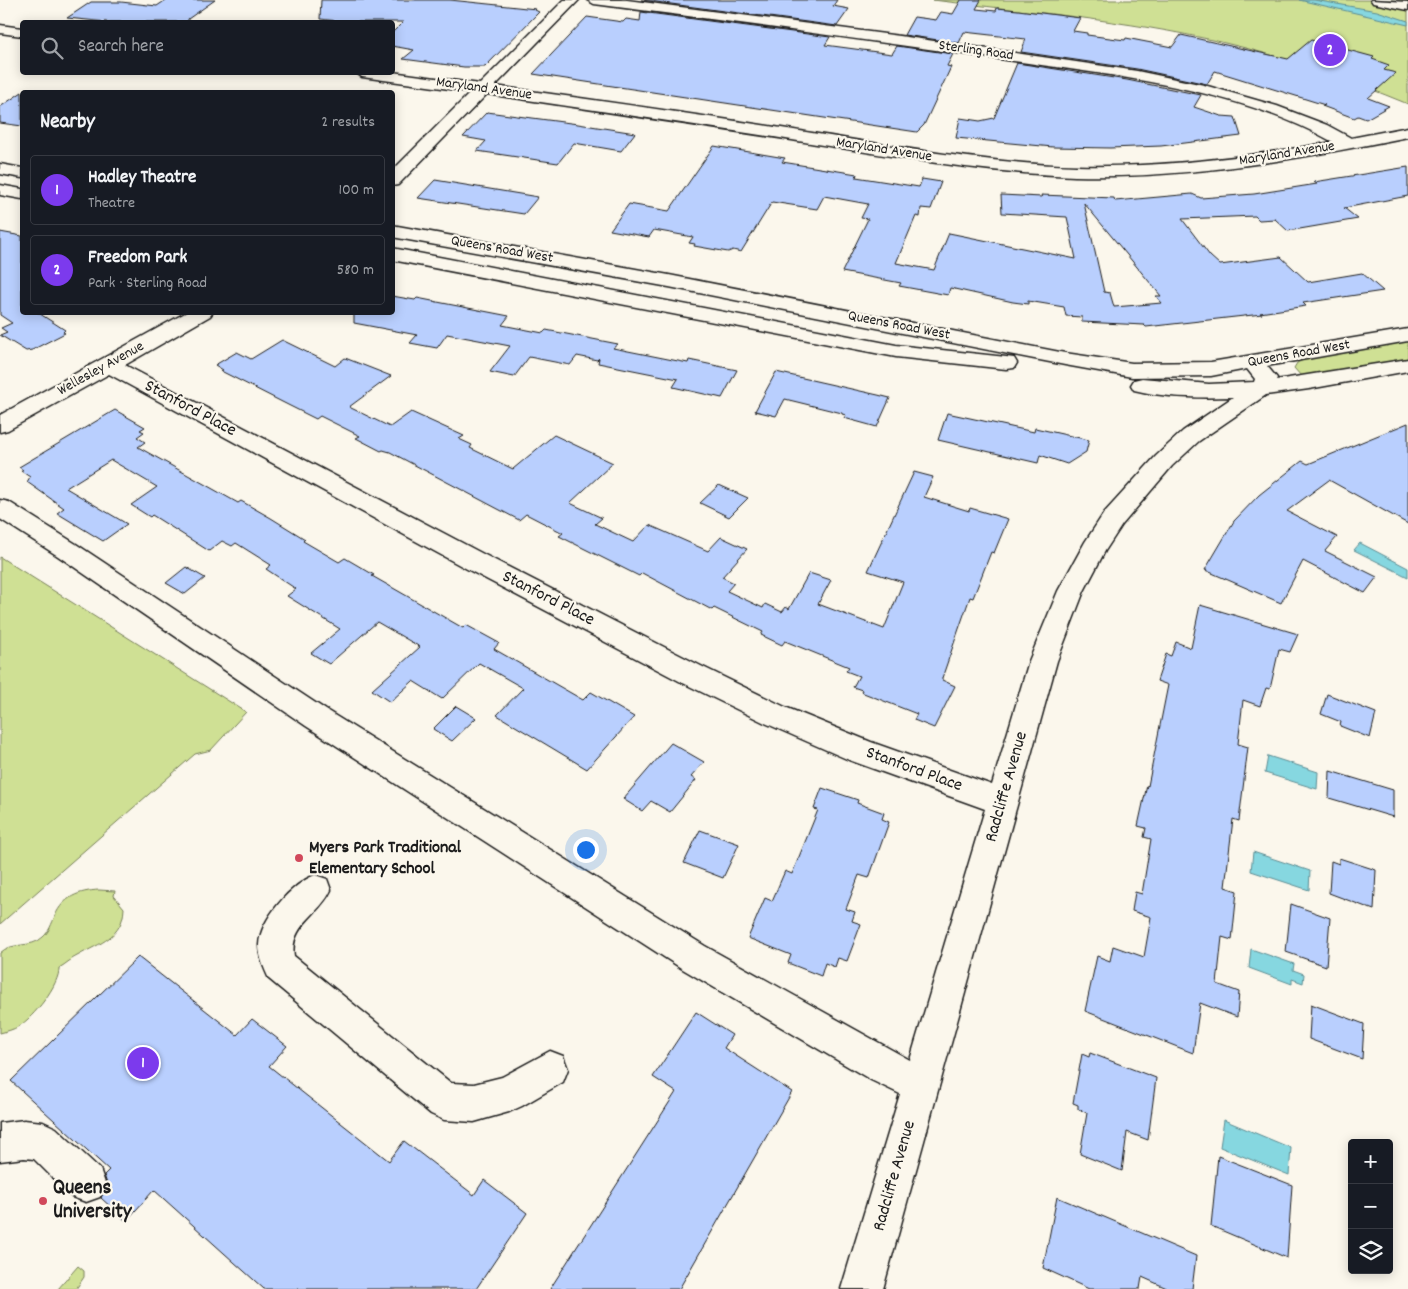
<!DOCTYPE html>
<html lang="en">
<head>
<meta charset="utf-8">
<style>
	body { margin:0; font-family:Dekko,sans-serif; background:#20242c; color:#f1f3f6 }
	.controls { position:absolute; right:15px; bottom:15px; display:grid; overflow:hidden; border-radius:5px; box-shadow:0 2px 12px #0003 }
	.controls button { width:45px; height:45px; display:grid; place-items:center; padding:0; border:0; border-bottom:1px solid #363941; background:#171b24; color:#f1f3f6; font:25px sans-serif }
	.you { position:absolute; left:585px; top:849px; width:18px; height:18px; margin:-12px; border:4px solid #fff; border-radius:50%; background:#1a73e8; box-shadow:0 0 0 8px #1a73e833 }
	.badge { display:grid; place-items:center; width:32px; height:32px; border-radius:50%; background:#7c3aed; color:#fff; font-size:16px; font-weight:700 }
	.pin { position:absolute; translate:-50% -50%; border:2px solid #fff; box-shadow:0 1px 5px #0006 }
	.list { margin:0; padding:0; list-style:none }
	h2 { display:flex; justify-content:space-between; align-items:center; height:65px; margin:0; padding:0 20px; font-size:21px }
	h2 small { font-size:16px; font-weight:400; color:#9ea1a6 }
	.list li { display:grid; grid-template-columns:32px 1fr auto; gap:15px; align-items:center; box-sizing:border-box; height:70px; margin:0 10px 10px; padding:0 10px; border:1px solid #363941; border-radius:5px }
	.list b { display:block; font-size:19px; white-space:nowrap }
	.list p { margin:0; font-size:16px; white-space:nowrap; color:#9ea1a6 }
	.list em { font-size:16px; font-style:normal; color:#9ea1a6 }
	.icon { flex:none; width:28px; height:28px; fill:none; stroke:currentColor; stroke-width:2; stroke-linecap:round; stroke-linejoin:round }
	.map { position:relative; flex:none; width:1408px; height:1289px; overflow:hidden }
	.search { position:absolute; background:#171b24; box-shadow:0 2px 12px #0003; left:20px; top:20px; width:375px; height:55px; display:flex; align-items:center; gap:12px; box-sizing:border-box; padding:0 18px; border-radius:5px; color:#9ea1a6; font-size:19px }
	.panel { position:absolute; background:#171b24; box-shadow:0 2px 12px #0003; left:20px; top:90px; width:375px; height:225px; border-radius:5px }
	.map>svg:first-child { display:block }
</style>
</head>
<body>
<div class="map">
<svg width="1408" height="1289" viewBox="0 0 1408 1289">
	<rect width="100%" height="100%" fill="#fbf7ec"/>
	<filter id="ink" filterUnits="userSpaceOnUse"><feTurbulence type="fractalNoise" baseFrequency=".02" numOctaves="2"/><feDisplacementMap in="SourceGraphic" scale="10" xChannelSelector="R" yChannelSelector="G"/><feConvolveMatrix kernelMatrix="1 2 1 2 8 2 1 2 1" color-interpolation-filters="sRGB"/></filter>
	<g filter="url(#ink)">
		<path fill="#cfe094" stroke="#767e58" d="M933 0H1408V104C1347 79 1286 57 1221 42 1127 20 1029 12 933 0Z
			M1408 341V359L1301 376 1294 368 1297 363 1305 359Z
			M0 557 246 712 211 750 195 754 0 924Z
			M99 890 115 891 114 896 124 908C123 937 100 943 79 955 72 958 66 964 59 968 60 984 33 1018 19 1026 13 1030 7 1031 0 1033V953C12 941 31 949 43 937 49 932 52 923 55 916 63 897 79 891 99 890Z
			M78 1266 84 1271V1277L76 1289H58Z"/>
		<path fill="#86d7e0" stroke="#5c8c92" d="M1299 0H1314L1377 11 1408 21V25Z
			M1360 543 1408 568V577L1354 550Z
			M1268 756 1318 772 1317 789 1265 773Z
			M1253 852 1310 871 1309 890 1251 871Z
			M1251 949 1294 964 1293 970 1304 974 1303 983 1292 979V984L1249 968Z
			M1224 1120 1291 1148 1289 1175 1220 1147Z"/>
		<path fill="#b9cffe" stroke="#1c1c1c" fill-rule="evenodd" d="M166 0H215L188 19V22H107L67 18 91 2H121L157 6Z
			M321 0H450L536 9 535 10 539 12 485 67H464L403 59 414 50 392 46V33L403 22H347L320 19Z
			M641 0H837L833 6 849 9 837 26Z
			M961 0H981L976 9 996 11 997 8 1018 10 1080 18 1073 31 1087 33V35L1125 40 1126 38 1172 47 1181 35 1288 59 1311 40 1374 57 1372 59 1389 65 1384 70 1396 73 1368 98 1389 106 1366 119 1358 116 1354 118 1322 106 1325 105 1215 71 1207 84 1137 69 1021 52 1026 39 964 32 959 43 904 35 914 17 936 20 941 12 953 14Z
			M641 12 830 37 825 45 892 54 897 46 953 54 947 66 951 67 924 125 917 132 533 74 587 17 623 22 626 19 640 21Z
			M1017 63 1127 80 1201 95 1194 107 1221 116 1235 117 1241 136 1161 146 1110 148 1053 147 956 138 960 118 980 121 994 118Z
			M22 92V126L0 123V107Z
			M487 112 578 124 635 133 621 151 574 143 558 163 477 151 486 141 463 137Z
			M714 146 785 158 782 162 857 174 856 177 919 187 922 179 941 182 931 209 921 208 920 217 916 216 896 263 934 270 949 233 1076 259 1067 217 1002 213 1001 195 1042 197 1041 195 1114 198 1115 201 1192 194 1201 198 1254 194 1317 184 1314 182 1408 167V196L1344 208 1358 219 1288 231 1275 219 1259 220 1255 216 1182 219 1210 256 1220 265 1281 257 1308 282 1362 273 1383 291 1303 303 1306 306 1260 313 1262 314 1146 327 1144 325 1082 322V317L1066 316 1064 307 1028 301V304L1013 302 950 288 948 295 899 286 901 283 842 272 868 219 861 218 868 204 824 196 817 209 772 202 741 252 733 250 728 252 694 246 695 244 689 243 693 237 654 230 649 237 610 230 629 204 669 211ZM1084 203 1161 296H1156L1162 303 1114 307 1110 293 1104 292Z
			M435 180 538 197 524 214 418 198Z
			M0 232 22 236V312H37L65 330 63 332 65 333 32 350 26 351 0 335 7 332 1 328 12 323 0 315Z
			M392 296 415 300 417 298 509 316 502 325 543 333 546 330 618 344 613 348 688 363 689 360 737 370 722 398 673 387 678 379 598 363 599 358 597 360 577 356 570 365 529 357 514 377 490 372 510 346 447 334 437 348 410 343 417 335 354 323V312H392Z
			M282 340 335 366 345 358 391 376 349 407 390 427 411 412 464 436 459 439 472 445 470 448 513 469 554 435 613 463 570 503 602 518 595 524 633 542 649 525 708 551 721 537 747 549 722 577 734 583 727 591 763 608 765 604 782 612 786 607 789 609 809 573 831 580 818 604 884 629 903 582 868 571 914 472 933 477 924 497 969 511 970 508 1008 519 994 553 991 552 973 598 970 597 942 678V680L955 686 934 728 914 720 917 714 861 692 862 690 853 687 859 676 846 671 849 667 785 641 782 645 761 635 763 632 714 608 712 610 642 573 639 576 559 536 563 533 526 514 519 520 390 452 383 450 381 451 356 438 360 436 320 416 316 419 288 405 221 371 223 370 215 365 237 352 251 359Z
			M776 372 878 395 890 398 877 427 844 418 846 415 842 414V413L785 399 776 416 755 411Z
			M115 410 145 427 140 430 144 432 137 437 145 442 138 447 238 503 241 501 271 518 305 539 303 541 339 562 345 558 374 575 372 576 463 628 466 625 499 643 494 649 583 700 591 692 634 717 587 769 497 715 523 688 479 663 442 699 413 681 390 702 372 690 420 647 377 622 329 664 311 653 340 629 287 596 296 589 266 569 271 565 236 543 232 546 222 541 209 551 152 515 150 517 131 505 157 487 111 460 66 488 127 524 103 541 57 513 64 508 27 482 30 477 21 471 23 470 19 467Z
			M947 413 1034 432 1035 428 1089 440 1086 452 1067 464 1040 455 1038 463 938 440Z
			M1408 423V524L1329 480 1287 511 1337 537 1325 551 1377 577 1365 593 1303 561 1281 603 1205 570 1234 521 1259 495 1302 461 1308 464Z
			M719 485 748 498 729 517 700 503Z
			M186 567 205 578 185 594 166 583Z
			M1200 605 1298 634 1290 652 1279 649 1270 689 1266 688 1260 706 1243 700 1238 744 1248 747 1239 821 1233 819 1225 887 1237 891 1232 940 1222 937 1217 984 1239 992 1237 1017 1200 1003 1193 1053 1085 1011 1097 956 1110 961 1113 946 1144 957 1151 917 1132 911 1135 892 1142 894 1151 839 1144 837 1146 828 1138 826 1147 785 1148 786 1168 685 1157 681 1166 654 1171 656 1176 642 1191 648Z
			M1327 694 1376 713 1370 738 1340 726 1341 722 1321 714Z
			M456 706 476 718 452 741 433 729Z
			M671 743 704 762 691 777 696 780 670 812 651 801 642 811 623 799Z
			M1330 771 1393 790V817L1329 798Z
			M822 788 858 800 857 803 884 813 882 819 889 822 869 878 859 875 846 909 855 912 852 921 861 924 847 961 838 958 835 967 825 963 821 976 788 963 791 955 748 938 765 898 772 901 785 871 792 874 818 810 814 809Z
			M700 830 739 844 723 878 684 863Z
			M1339 858 1376 870 1374 910 1329 893 1331 861 1339 864Z
			M1291 904 1330 918 1326 966 1286 952Z
			M138 957 237 1035 252 1019 287 1046 269 1066 389 1161 404 1141 474 1195 484 1180 527 1213 476 1289H264L154 1190 126 1221 101 1198 107 1184 104 1175 109 1170 11 1081Z
			M1311 1004 1364 1024 1362 1059 1309 1039Z
			M696 1012 732 1035 724 1048 792 1092 679 1289H550L676 1092 653 1077Z
			M1090 1053 1156 1078 1148 1140 1127 1132 1122 1171 1080 1154 1087 1113 1078 1109V1105L1073 1103 1082 1054 1089 1057Z
			M1218 1156 1292 1185 1287 1258 1211 1226Z
			M1057 1197 1196 1256 1192 1289H1169L1142 1277 1140 1289H1089L1043 1268Z"/>
		<g fill="none" stroke-linecap="round" stroke-linejoin="round">
			<g stroke="#1c1c1c" stroke-width="3">
				<path id="minor" d="M564 0H579L495 86C595 100 694 114 794 130 887 145 981 163 1076 166 1162 168 1249 157 1333 142 1235 87 1109 75 1000 59 865 40 729 21 594 4L587 0H627L900 36 1137 71 1204 85 1277 106 1327 125 1351 138 1408 127V137C1299 159 1187 179 1075 176 979 173 886 155 792 140 691 124 589 109 487 94L398 185 392 186V171L471 92 362 77 355 72H392L480 84Z
					M1371 0 1408 2V10L1373 3Z
					M0 25 22 28V36L0 33Z
					M0 164 22 168V178L0 174Z
					M0 185 22 189V199L0 195Z
					M392 225 669 275 1065 353 1132 363 1211 362 1408 329V341L1267 366 1277 378 1276 380 1408 359V371L1309 389 1266 395 1199 441 1172 466 1122 525 1105 551 1084 591 1057 661 883 1289H841L900 1094 871 1080 681 968 306 726 58 556 0 519V500L9 502 76 544 326 710 705 946 910 1060 985 809 849 760 765 723 681 682 467 569 109 374 8 430 0 432V415L187 312H213L210 316 125 365 485 555 701 666 785 707 871 742 992 785 1029 661 1058 591 1085 542 1104 513 1156 456 1183 431 1233 397C1200 398 1166 398 1134 390L1131 385 1134 380 1142 378 1209 384 1254 382 1255 379 1247 369 1211 376 1132 377 1065 365 669 287 392 237Z
					M392 248 896 345 1006 357 1014 358 1017 363 1014 368 1006 369 896 357 392 260Z
					M315 875 327 879 331 890C320 915 289 925 294 956L451 1083 474 1084 502 1077 550 1051 563 1056 568 1069 563 1082 522 1106 509 1112 474 1122 444 1120 431 1114 269 979C264 968 259 957 259 945 260 919 292 884 315 875Z
					M24 1120 43 1122 56 1128 100 1169 105 1183 100 1197 86 1202 72 1197 34 1159 24 1158 0 1161V1123Z"/>
			</g>
			<use href="#minor" fill="#fbf7ec" fill-rule="evenodd"/>
		</g>
	</g>
	<g fill="#d1495b" stroke="#fbf7ec" stroke-width="2">
		<circle cx="299" cy="858" r="5"/>
		<circle cx="43" cy="1201" r="5"/>
	</g>
	<g text-anchor="middle" dominant-baseline="central" stroke-width="4.5" stroke-linejoin="round" paint-order="stroke">
		<g font-size="15" fill="#1c1c1c" stroke="#fbf7ec">
			<text transform="translate(976 51) rotate(8)">Sterling Road</text>
			<text transform="translate(484 89) rotate(8)">Maryland Avenue</text>
			<text transform="translate(884 150) rotate(9)">Maryland Avenue</text>
			<text transform="translate(1287 154) rotate(-9)">Maryland Avenue</text>
			<text transform="translate(502 250) rotate(10)">Queens Road West</text>
			<text transform="translate(899 326) rotate(11)">Queens Road West</text>
			<text transform="translate(1299 354) rotate(-10)">Queens Road West</text>
			<text transform="translate(101 369) rotate(-29)">Wellesley Avenue</text>
		</g>
		<g font-size="18" fill="#1c1c1c" stroke="#fbf7ec">
			<text transform="translate(190 409) rotate(28)">Stanford Place</text>
			<text transform="translate(548 599) rotate(27)">Stanford Place</text>
			<text transform="translate(914 770) rotate(20)">Stanford Place</text>
			<text transform="translate(1007 787) rotate(-74)">Radcliffe Avenue</text>
			<text transform="translate(895 1176) rotate(-74)">Radcliffe Avenue</text>
		</g>
		<g font-size="18" font-weight="bold" fill="#1c1c1c" stroke="#fbf7ec" text-anchor="start">
			<text x="309" y="848">Myers Park Traditional<tspan x="309" dy="21">Elementary School</tspan></text>
		</g>
		<g font-size="21" font-weight="bold" fill="#1c1c1c" stroke="#fbf7ec" text-anchor="start">
			<text x="53" y="1189">Queens<tspan x="53" dy="24">University</tspan></text>
		</g>
	</g>
</svg>
<div class="controls">
<button>+</button>
<button>−</button>
<button><svg class="icon" aria-label="layers" viewBox="0 0 24 24"><path d="M12 4l9 5-9 5-9-5zM3 14l9 5 9-5"/></svg></button>
</div>
<div class="you"></div>
<div class="pin badge" style="left:143px;top:1063px">1</div>
<div class="pin badge" style="left:1330px;top:50px">2</div>
<div class="search"><svg class="icon" aria-label="search" viewBox="0 0 24 24"><circle cx="10" cy="10" r="6"/><path d="M15 15l6 6"/></svg>Search here</div>
<section class="panel">
<h2>Nearby<small>2 results</small></h2>
<ul class="list">
<li><span class="badge">1</span><div><b>Hadley Theatre</b><p>Theatre</p></div><em>100 m</em></li>
<li><span class="badge">2</span><div><b>Freedom Park</b><p>Park · Sterling Road</p></div><em>580 m</em></li>
</ul>
</section>
</div>
</body>
</html>
